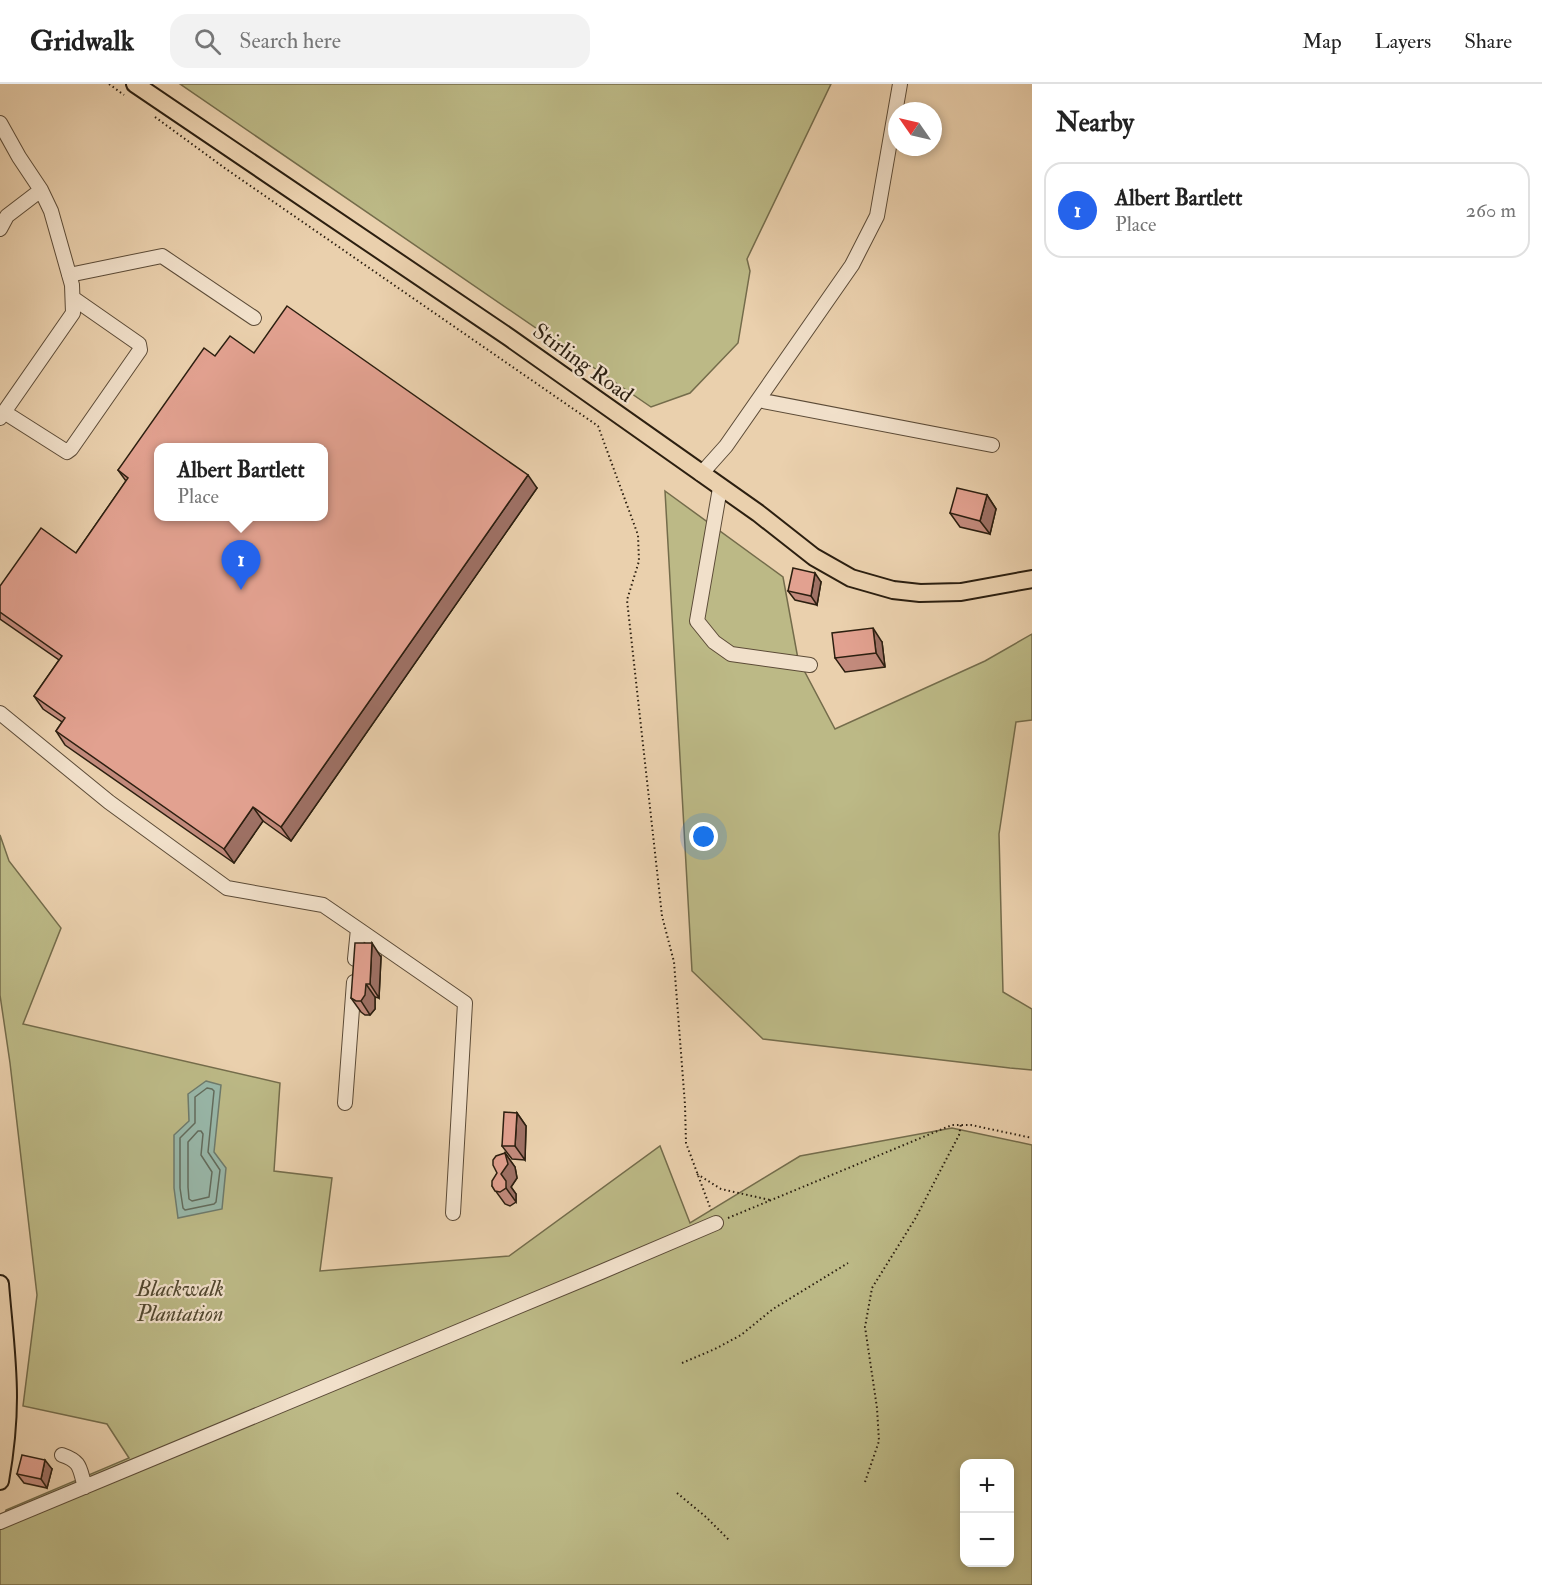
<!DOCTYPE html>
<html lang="en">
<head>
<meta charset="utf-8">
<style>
	body { margin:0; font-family:"IM FELL Double Pica",serif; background:#f2f2f2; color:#222 }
	.controls { position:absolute; right:18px; bottom:18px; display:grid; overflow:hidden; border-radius:12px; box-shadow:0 3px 9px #0003 }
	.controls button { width:54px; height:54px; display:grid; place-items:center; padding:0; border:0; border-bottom:2px solid #e0e0e0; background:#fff; color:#222; font:30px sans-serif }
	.compass { position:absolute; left:888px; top:18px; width:54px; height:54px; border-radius:50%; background:#fff; box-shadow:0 3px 9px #0003; rotate:304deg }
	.you { position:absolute; left:704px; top:753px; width:21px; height:21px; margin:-15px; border:4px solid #fff; border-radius:50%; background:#1a73e8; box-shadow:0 0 0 9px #1a73e833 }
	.badge { display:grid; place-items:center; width:39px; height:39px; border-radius:50%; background:#2563eb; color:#fff; font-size:20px; font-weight:700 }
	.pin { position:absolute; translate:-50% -50px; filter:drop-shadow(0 2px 3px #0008) }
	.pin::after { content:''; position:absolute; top:32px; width:21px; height:18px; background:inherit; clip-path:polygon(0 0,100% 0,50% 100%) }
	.popup { position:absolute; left:154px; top:359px; width:174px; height:78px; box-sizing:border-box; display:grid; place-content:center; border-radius:12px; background:#fff; filter:drop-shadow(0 2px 4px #0005); font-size:20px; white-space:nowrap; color:#767676 }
	.popup b { font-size:22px; color:#222 }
	.popup::after { content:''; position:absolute; left:50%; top:100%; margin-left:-12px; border:12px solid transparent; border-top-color:#fff }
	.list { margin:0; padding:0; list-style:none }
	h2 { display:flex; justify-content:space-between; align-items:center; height:78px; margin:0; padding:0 24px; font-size:26px }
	h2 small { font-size:20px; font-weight:400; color:#767676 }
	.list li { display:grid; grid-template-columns:39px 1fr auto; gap:18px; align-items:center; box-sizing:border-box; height:96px; margin:0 12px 12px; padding:0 12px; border:2px solid #e0e0e0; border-radius:18px }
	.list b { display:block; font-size:22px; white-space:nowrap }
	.list p { margin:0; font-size:20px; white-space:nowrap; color:#767676 }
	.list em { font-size:20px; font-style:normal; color:#767676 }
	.icon { flex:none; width:33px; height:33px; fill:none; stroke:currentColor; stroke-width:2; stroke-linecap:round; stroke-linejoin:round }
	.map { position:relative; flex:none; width:1032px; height:1501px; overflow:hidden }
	header { display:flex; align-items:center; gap:36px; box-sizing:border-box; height:84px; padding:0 30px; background:#fff; border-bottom:2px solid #e0e0e0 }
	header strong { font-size:28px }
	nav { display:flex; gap:33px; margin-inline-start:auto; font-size:21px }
	.search { width:420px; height:54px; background:#f2f2f2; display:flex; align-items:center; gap:15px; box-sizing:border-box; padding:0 21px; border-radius:18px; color:#767676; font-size:22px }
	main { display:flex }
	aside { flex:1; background:#fff }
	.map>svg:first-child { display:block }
</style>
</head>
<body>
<header>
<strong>Gridwalk</strong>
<div class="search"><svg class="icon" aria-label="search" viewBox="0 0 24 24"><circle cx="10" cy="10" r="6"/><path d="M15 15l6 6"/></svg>Search here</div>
<nav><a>Map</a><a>Layers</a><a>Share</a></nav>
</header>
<main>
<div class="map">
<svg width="1032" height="1501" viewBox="0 0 1032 1501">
	<rect width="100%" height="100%" fill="#ead0ad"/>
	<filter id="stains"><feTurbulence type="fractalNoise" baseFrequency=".00333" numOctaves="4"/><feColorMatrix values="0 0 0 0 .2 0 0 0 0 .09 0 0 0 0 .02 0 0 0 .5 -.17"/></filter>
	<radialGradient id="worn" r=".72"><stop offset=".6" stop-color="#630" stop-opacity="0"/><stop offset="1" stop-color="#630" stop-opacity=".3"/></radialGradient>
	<path fill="#bcb986" stroke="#746c4b" stroke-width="1.5" fill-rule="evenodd" d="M180 0H831L747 175 750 187 738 259 690 309 651 323Z
		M665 407 783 493 798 575 835 645 985 577 1032 550V636L1016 638 999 750 1003 908 1032 925V986L1010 984 763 955 692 887Z
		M0 751 9 777 61 844 23 940 280 999 274 1087 332 1094 320 1187 509 1172 660 1062 690 1139 800 1072 952 1044 1032 1061V1501H0V1445L6 1426 129 1374 107 1340 23 1322 37 1211 10 979 0 911ZM964 1380H1010V1478H964Z"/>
	<path fill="#98b7a9" stroke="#6d7a6c" stroke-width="1.5" d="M206 997 221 1001 214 1068 226 1084 222 1125 178 1134 174 1104V1051L189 1037 188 1010Z"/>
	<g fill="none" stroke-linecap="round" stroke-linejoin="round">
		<path stroke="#626b5c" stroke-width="1.5" d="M207 1004 212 1005 214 1007 208 1068 220 1086 216 1118 214 1120 185 1126 183 1124 180 1104V1054L195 1039V1013Z
			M198 1047H201L203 1050 201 1071 212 1088 209 1113 192 1117 189 1115 188 1103V1058Z"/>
		<g stroke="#5c4b37" stroke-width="16">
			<path id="minor" d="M0 39 19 73 41 106 51 127 72 201 73 229 0 334
				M0 145 7 132 41 106
				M69 191 162 172 254 234
				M758 316 992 361
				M4 328 67 368 71 365 140 266 139 260 73 214
				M701 390 726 362 852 181 877 132 900 0
				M720 404 697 537 714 558 731 570 810 581
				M0 629 109 718 227 804 323 821 358 845 355 875
				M358 845 465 919 453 1129
				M345 1019 354 898
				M62 1371C82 1378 79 1384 85 1403
				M0 1438 601 1188 716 1139"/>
		</g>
		<g stroke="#2c1f10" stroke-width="20">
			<path id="major" d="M135 0 510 254 758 429 814 473 851 494 893 506 920 509 961 508 1032 495
				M0 1200C3 1238 8 1275 8 1313 8 1341 5 1369 0 1397"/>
		</g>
		<path stroke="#2c1f10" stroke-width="2" stroke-dasharray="1.5 3" stroke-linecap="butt" d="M109 0 124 11
			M155 33 226 85 598 342 638 451 639 477 627 516 662 832 674 878 685 1021 686 1059 711 1126
			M697 1090 721 1105 770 1116
			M728 1134 952 1041H971L1032 1054
			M682 1279 715 1265 741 1251 773 1225 848 1179
			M865 1398 879 1357 877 1324 865 1243 872 1204 915 1135 959 1051 961 1040
			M677 1409 706 1433 730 1457"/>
		<use href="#minor" stroke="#f1e0ca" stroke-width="14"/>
		<use href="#major" stroke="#ead0ad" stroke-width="16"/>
	</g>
	<path fill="#c28a7c" stroke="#2c1f10" stroke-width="1.5" d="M254 269 537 404 291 757 263 737 234 779 65 661 56 647 62 638 43 625 34 612 59 576 0 535V502L76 469 126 397 118 386 215 272Z
		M987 411 996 425 990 450 960 443 950 429Z
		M821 498 817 521 795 516 788 507Z
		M882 558 885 583 845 588 835 574Z
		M381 873 379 914 375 913V925L370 931H365L361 928 351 914Z
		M517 1029 526 1042 525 1076 512 1075 502 1062Z
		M505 1069 515 1083 517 1094 511 1103 516 1110V1118L510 1122 505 1120 492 1102Z
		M52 1385 47 1404 24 1399 17 1390Z"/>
	<path fill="#9e7165" stroke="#2c1f10" stroke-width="1.5" d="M528 391 537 404 291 757 281 743Z
		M987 411 996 425 990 450 980 437Z
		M815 489 821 498 817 521 811 512Z
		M873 544 882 558 885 583 876 569Z
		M253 723 263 737 234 779 224 765Z
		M372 859 381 873 379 914 370 900Z
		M366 900 375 913V925L370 931 361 917Z
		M517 1029 526 1042 525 1076 515 1062Z
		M505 1069 515 1083 517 1094 511 1103 516 1110V1118L506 1104 501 1090Z
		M45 1376 52 1385 47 1404 41 1395Z"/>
	<path fill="#e2a190" stroke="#2c1f10" stroke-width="1.5" fill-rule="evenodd" d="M287 222 528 391 281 743 253 723 224 765 56 647 65 634 34 612 62 572 0 528V502L41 444 76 469 128 394 118 386 204 264 215 272 230 252 254 269ZM159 363H324V432H159Z
		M957 404 987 411 980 437 950 429Z
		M793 484 815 489 811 512 788 507Z
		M873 544 876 569 835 574 832 549Z
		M355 859H372L370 900H366L365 911 361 917H356L351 914Z
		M504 1028 517 1029 515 1062H502Z
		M505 1069 508 1080 501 1090 506 1097V1104L500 1108 495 1107 492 1102V1097L497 1089 493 1081V1076L496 1072Z
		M22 1371 45 1376 41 1395 17 1390Z"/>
	<g text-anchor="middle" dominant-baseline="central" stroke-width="4.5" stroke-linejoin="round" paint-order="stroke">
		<g font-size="22" fill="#2c1f10" stroke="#f1e0ca">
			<text transform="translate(583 279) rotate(36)">Stirling Road</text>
		</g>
		<g font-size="22" font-style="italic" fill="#50462e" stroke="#f1e0ca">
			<text x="180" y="1205">Blackwalk<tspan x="180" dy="25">Plantation</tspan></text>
		</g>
	</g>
	<rect width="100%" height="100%" filter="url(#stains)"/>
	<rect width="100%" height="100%" fill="url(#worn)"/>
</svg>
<div class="controls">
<button>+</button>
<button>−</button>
</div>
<svg class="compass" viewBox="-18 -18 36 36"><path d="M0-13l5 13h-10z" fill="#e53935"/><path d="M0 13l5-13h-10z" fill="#767676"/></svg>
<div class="you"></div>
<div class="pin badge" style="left:241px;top:506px">1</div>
<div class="popup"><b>Albert Bartlett</b>Place</div>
</div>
<aside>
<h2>Nearby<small></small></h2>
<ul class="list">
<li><span class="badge">1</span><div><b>Albert Bartlett</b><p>Place</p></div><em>260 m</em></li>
</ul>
</aside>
</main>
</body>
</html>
